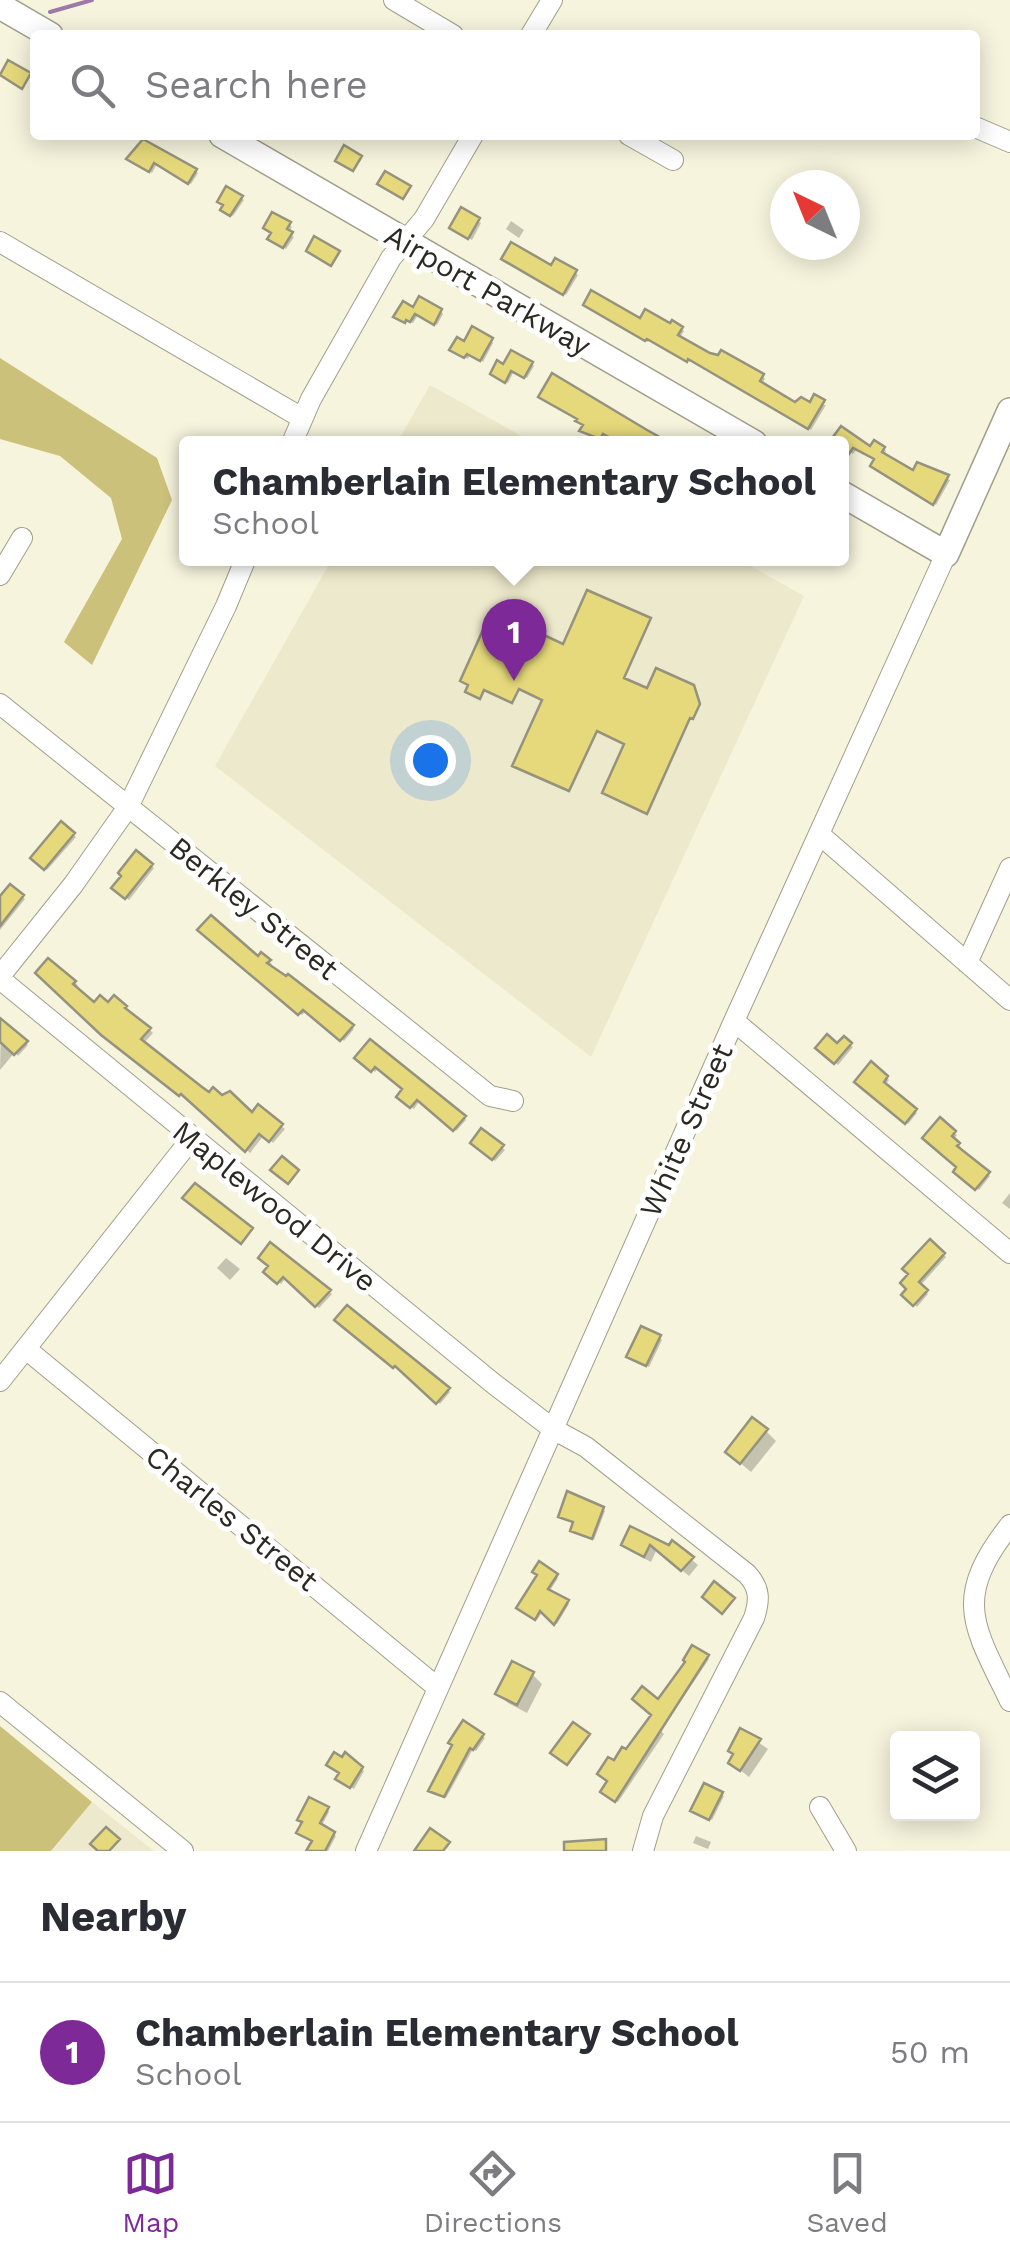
<!DOCTYPE html>
<html lang="en">
<head>
<meta charset="utf-8">
<style>
	body { margin:0; font-family:"Work Sans",sans-serif; background:#f7f7f7; color:#2b2b33 }
	.controls { position:absolute; right:30px; bottom:30px; display:grid; overflow:hidden; border-radius:10px; box-shadow:0 5px 25px #0003 }
	.controls button { width:90px; height:90px; display:grid; place-items:center; padding:0; border:0; border-bottom:2px solid #e1e1e2; background:#fff; color:#2b2b33; font:50px sans-serif }
	.compass { position:absolute; left:770px; top:170px; width:90px; height:90px; border-radius:50%; background:#fff; box-shadow:0 5px 25px #0003; rotate:317deg }
	.you { position:absolute; left:430px; top:760px; width:35px; height:35px; margin:-25px; border:8px solid #fff; border-radius:50%; background:#1a73e8; box-shadow:0 0 0 15px #1a73e833 }
	.badge { display:grid; place-items:center; width:65px; height:65px; border-radius:50%; background:#7d2998; color:#fff; font-size:32px; font-weight:700 }
	.pin { position:absolute; translate:-50% -82px; filter:drop-shadow(0 2px 5px #0008) }
	.pin::after { content:''; position:absolute; top:52px; width:35px; height:30px; background:inherit; clip-path:polygon(0 0,100% 0,50% 100%) }
	.popup { position:absolute; left:179px; top:436px; width:670px; height:130px; box-sizing:border-box; display:grid; place-content:center; border-radius:10px; background:#fff; filter:drop-shadow(0 2px 8px #0005); font-size:32px; white-space:nowrap; color:#7c7c81 }
	.popup b { font-size:38px; color:#2b2b33 }
	.popup::after { content:''; position:absolute; left:50%; top:100%; margin-left:-20px; border:20px solid transparent; border-top-color:#fff }
	.list { margin:0; padding:0; list-style:none }
	h2 { display:flex; justify-content:space-between; align-items:center; height:130px; margin:0; padding:0 40px; font-size:42px }
	h2 small { font-size:32px; font-weight:400; color:#7c7c81 }
	.list li { display:grid; grid-template-columns:65px 1fr auto; gap:30px; align-items:center; box-sizing:border-box; height:140px; padding:0 40px; border-top:2px solid #e1e1e2 }
	.list b { display:block; font-size:38px; white-space:nowrap }
	.list p { margin:0; font-size:32px; white-space:nowrap; color:#7c7c81 }
	.list em { font-size:32px; font-style:normal; color:#7c7c81 }
	.icon { flex:none; width:55px; height:55px; fill:none; stroke:currentColor; stroke-width:2; stroke-linecap:round; stroke-linejoin:round }
	.map { position:relative; flex:none; width:1010px; height:1851px; overflow:hidden }
	.search { position:absolute; background:#fff; box-shadow:0 5px 25px #0003; left:30px; right:30px; top:30px; height:110px; display:flex; align-items:center; gap:25px; box-sizing:border-box; padding:0 35px; border-radius:10px; color:#7c7c81; font-size:38px }
	.sheet { height:270px; background:#fff }
	nav { display:flex; justify-content:space-around; align-items:center; box-sizing:border-box; height:140px; border-top:2px solid #e1e1e2; background:#fff; font-size:28px; color:#7c7c81 }
	nav a { display:grid; justify-items:center; gap:5px }
	nav .on { color:#7d2998 }
	.map>svg:first-child { display:block }
</style>
</head>
<body>
<div class="map">
<svg width="1010" height="1851" viewBox="0 0 1010 1851">
	<rect width="100%" height="100%" fill="#f6f4dd"/>
	<path fill="#ede9cc" d="M430 385 534 443H397Z
		M332 559H738L804 596 591 1057 215 766Z
		M92 1802 154 1851H52Z"/>
	<path fill="#cbc17a" d="M0 358 157 458 172 500 92 665 64 642 122 539 111 498 60 456 0 439Z
		M0 1726 92 1802 51 1851H0Z"/>
	<path fill="#0003" d="M130 158 196 171 198 173 191 184 157 164 152 173Z
		M241 198 244 200 233 216 226 212Z
		M462 211 481 223 472 240 455 230Z
		M511 221 524 230 519 238 506 229Z
		M289 224 292 227 288 233 294 237 286 249 273 241Z
		M507 261 575 272 578 275 566 295Z
		M588 307 681 329 684 331 679 339 709 355 763 376 765 379 761 385 795 405H826L811 430 692 359 690 362 650 339 648 342Z
		M414 310 441 311 443 314 437 325 418 315 413 323 399 319Z
		M491 340 493 343 483 362 470 354 468 359 455 352 465 344Z
		M532 364 534 366 527 378 514 371 508 383 495 376 504 367Z
		M834 441 871 449H884L886 451 884 456 914 473 918 465 950 480 936 505 876 469 877 460 857 449 853 454Z
		M842 540 848 544 842 556Z
		M61 825 76 837 47 870 33 858Z
		M136 854 154 868 129 900 115 888Z
		M10 887 25 899 0 930V900Z
		M201 930 258 959 261 955 272 964 268 967 288 977 354 1029 344 1041 307 1010 302 1015Z
		M49 961 75 982 78 986 75 989 94 1005H108L114 999 126 1008 153 1033 143 1044 200 1089 252 1116 258 1108 285 1129 273 1143 264 1135 250 1153 186 1095 184 1098 108 1037Z
		M1 1022 28 1045 18 1056 15 1052 0 1070Z
		M844 1039 853 1047 838 1065 819 1048 838 1047Z
		M370 1043 466 1120 456 1131 420 1100 414 1109 399 1097 405 1089 379 1067 375 1072 357 1058Z
		M872 1065 889 1080 884 1086 917 1113 908 1124 858 1081Z
		M940 1121 957 1135 953 1140 961 1147 958 1150 990 1176 979 1190 956 1172 959 1167Z
		M482 1132 505 1150 495 1161 474 1143Z
		M1010 1193V1209L1002 1203Z
		M930 1242 946 1257 920 1286 928 1294 917 1307 904 1295Z
		M226 1258 240 1269 230 1280 217 1268Z
		M271 1266 310 1274 332 1294 319 1308 287 1277 281 1284 269 1274Z
		M337 1320 424 1368 450 1392 440 1404 399 1366 397 1369Z
		M659 1337 662 1340 649 1367 632 1358Z
		M766 1431 776 1441 751 1472 738 1461Z
		M603 1509 605 1511 594 1540 573 1531 576 1523Z
		M632 1530 669 1548 673 1544 698 1565 689 1576 657 1549 651 1562 630 1551 624 1545Z
		M539 1565 558 1578 549 1592 569 1604 557 1624 543 1611 537 1620 521 1610 540 1575Z
		M707 1657 709 1659 661 1731 664 1734 618 1802 605 1794 614 1764 654 1715 659 1702Z
		M532 1674 542 1684 527 1713 508 1703 498 1693Z
		M742 1731 768 1749 749 1777 731 1763Z
		M482 1736 485 1738 476 1751 473 1749 446 1798 434 1793 454 1746Z
		M346 1756 364 1771 354 1789 341 1781Z
		M721 1794 724 1796 712 1820 696 1813Z
		M327 1809 329 1812 321 1827 336 1836 328 1851H309L314 1842 302 1835Z
		M696 1836 711 1842 708 1849 693 1843Z"/>
	<g fill="none" stroke-linecap="round" stroke-linejoin="round">
		<path stroke="#9d78a8" stroke-width="4" d="M50 12 92 0"/>
	</g>
	<path fill="#e6d97b" stroke="#95927e" stroke-width="2.5" d="M8 60 31 73 22 89 0 75Z
		M143 139 197 169 188 184 154 163 149 172 126 159Z
		M344 145 362 156 353 171 335 161Z
		M385 171 411 186 403 199 377 184Z
		M226 186 243 196 230 216 220 210 223 205 217 202Z
		M461 207 480 218 468 239 449 228Z
		M272 212 291 222 287 229 293 232 283 248 267 239 271 233 263 228Z
		M314 236 340 251 331 266 306 251Z
		M511 242 551 265 555 258 577 270 563 295 501 259Z
		M591 290 640 318 645 309 670 323 672 320 683 327 678 335 710 353 718 355 721 350 764 374 760 381 795 402 801 397 810 402 814 394 825 400 808 429 688 359 687 362 647 339 645 341 583 305Z
		M419 296 442 309 434 325 415 314 410 322 406 320 405 323 393 317 403 301 413 307Z
		M472 326 493 338 480 361 467 354 464 358 449 350 457 337 464 341Z
		M511 350 533 362 524 378 511 371 505 383 490 374 497 360 503 364Z
		M552 373 647 430 672 444H621L603 434 600 439 579 431 583 425 575 421 577 419 538 397Z
		M841 426 870 446 874 440 885 447 882 452 913 470 917 462 949 475 933 505 870 466 874 459 853 448 849 454 842 449V444L830 441Z
		M587 590 651 618 624 678 647 688 656 668 694 685 700 704 693 719 690 718 647 814 602 793 624 744 597 731 569 791 512 766 542 700 519 689 512 703 484 690 480 699 465 692 468 685 460 681 492 610 499 613 503 604 521 612 516 622 563 644Z
		M61 821 75 833 44 870 30 858Z
		M136 850 153 864 125 899 111 888 121 876 118 873Z
		M10 884 24 895 0 926V896Z
		M211 915 258 956 261 952 271 960 267 963 286 976 288 974 354 1025 340 1041 303 1010 298 1015 197 930Z
		M48 958 76 981 73 984 94 1002 100 995 108 1002 114 995 127 1006 125 1008 151 1028 141 1039 202 1087 209 1092 213 1087 222 1095 230 1091 252 1112 258 1104 283 1124 269 1142 259 1134 245 1152 181 1094 179 1096 101 1035 35 973Z
		M0 1018 28 1041 14 1055 0 1042Z
		M827 1034 837 1043 844 1036 852 1043 834 1064 815 1048Z
		M370 1039 466 1116 453 1131 417 1100 410 1108 396 1097 402 1089 375 1067 371 1072 354 1058Z
		M871 1061 888 1076 884 1082 917 1109 905 1124 854 1082Z
		M940 1117 956 1131 952 1136 960 1143 957 1146 990 1172 975 1190 953 1172 956 1167 922 1138Z
		M481 1128 504 1145 492 1160 470 1143Z
		M282 1156 299 1170 288 1184 270 1170Z
		M195 1183 253 1228 241 1244 182 1198Z
		M930 1239 945 1253 919 1282 928 1290 913 1306 901 1295 906 1289 900 1283 908 1274 902 1269Z
		M270 1242 331 1290 315 1307 283 1277 277 1284 263 1272 268 1266 258 1258Z
		M347 1305 450 1388 436 1404 395 1366 393 1368 334 1320Z
		M641 1326 661 1335 646 1366 626 1357Z
		M752 1417 768 1429 740 1464 725 1452Z
		M567 1491 604 1507 592 1539 570 1531 573 1522 558 1517Z
		M630 1526 669 1545 672 1540 694 1557 681 1571 650 1545 644 1557 621 1545Z
		M539 1561 558 1574 548 1589 569 1600 554 1625 540 1611 535 1620 516 1608 537 1575 532 1572Z
		M714 1581 735 1598 722 1614 702 1597Z
		M692 1645 709 1655 615 1802 600 1792 607 1781 597 1774 608 1757 614 1760 622 1747 626 1749 651 1715 632 1699 642 1686 658 1699 685 1662 683 1660Z
		M512 1661 534 1672 517 1705 495 1694Z
		M463 1720 484 1734 473 1750 470 1748 444 1797 428 1791 452 1745 448 1743Z
		M573 1722 590 1734 567 1765 550 1753Z
		M740 1728 761 1739 740 1771 728 1763 733 1754 728 1751Z
		M334 1752 342 1757 345 1752 363 1767 350 1788 335 1779 339 1773 326 1765Z
		M704 1783 723 1792 709 1820 690 1811Z
		M309 1797 329 1807 320 1823 335 1832 325 1851H306L312 1841 296 1833 302 1822 297 1820Z
		M106 1827 120 1839 109 1851H98L90 1844Z
		M430 1828 450 1842 443 1851H414Z
		M606 1839V1851H564V1842Z"/>
	<g fill="none" stroke-linecap="round" stroke-linejoin="round">
		<g stroke="#a19f8a" stroke-width="22">
			<path id="minor" d="M394 0 453 35
				M531 35 552 0
				M975 127 1010 142
				M629 135 673 160
				M0 242 302 418
				M292 443 311 399 391 258 424 219 473 135
				M0 575 22 538
				M0 704 490 1096 513 1101
				M819 834 1010 1000
				M967 963 1010 868
				M0 976 73 885 128 807 226 606 246 558
				M0 979 494 1384 553 1429 586 1447 747 1574C760 1588 760 1600 754 1618L653 1816 643 1851
				M734 1021 1010 1253
				M26 1349 438 1688
				M0 1381 192 1138
				M1010 1525C952 1599 973 1625 1010 1701
				M0 1702 183 1851
				M820 1807 846 1851
				M366 1851 734 1021 946 554"/>
		</g>
		<g stroke="#a19f8a" stroke-width="28">
			<path id="major" d="M0 6 50 35
				M222 135 754 443
				M842 494 946 554 1010 411"/>
		</g>
		<use href="#minor" stroke="#fff" stroke-width="20"/>
		<use href="#major" stroke="#fff" stroke-width="25"/>
	</g>
	<g text-anchor="middle" dominant-baseline="central" stroke-width="10" stroke-linejoin="round" paint-order="stroke">
		<g font-size="30" fill="#2b2a22" stroke="#fff">
			<text transform="translate(488 290) rotate(30)">Airport Parkway</text>
			<text transform="translate(254 908) rotate(39)">Berkley Street</text>
			<text transform="translate(686 1130) rotate(-66)">White Street</text>
			<text transform="translate(275 1206) rotate(39)">Maplewood Drive</text>
			<text transform="translate(232 1518) rotate(39)">Charles Street</text>
		</g>
	</g>
</svg>
<div class="controls">
<button><svg class="icon" aria-label="layers" viewBox="0 0 24 24"><path d="M12 4l9 5-9 5-9-5zM3 14l9 5 9-5"/></svg></button>
</div>
<svg class="compass" viewBox="-18 -18 36 36"><path d="M0-13l5 13h-10z" fill="#e53935"/><path d="M0 13l5-13h-10z" fill="#7c7c81"/></svg>
<div class="you"></div>
<div class="pin badge" style="left:514px;top:681px">1</div>
<div class="popup"><b>Chamberlain Elementary School</b>School</div>
<div class="search"><svg class="icon" aria-label="search" viewBox="0 0 24 24"><circle cx="10" cy="10" r="6"/><path d="M15 15l6 6"/></svg>Search here</div>
</div>
<section class="sheet">
<h2>Nearby<small></small></h2>
<ul class="list">
<li><span class="badge">1</span><div><b>Chamberlain Elementary School</b><p>School</p></div><em>50 m</em></li>
</ul>
</section>
<nav>
<a class="on"><svg class="icon" aria-label="map" viewBox="0 0 24 24"><path d="M3 6l6-2 6 2 6-2v14l-6 2-6-2-6 2zM9 4v14M15 6v14"/></svg>Map</a>
<a><svg class="icon" aria-label="directions" viewBox="0 0 24 24"><path d="M12 3l9 9-9 9-9-9zM9 14v-3h6M13 9l2 2-2 2"/></svg>Directions</a>
<a><svg class="icon" aria-label="saved" viewBox="0 0 24 24"><path d="M7 4h10v16l-5-4-5 4z"/></svg>Saved</a>
</nav>
</body>
</html>
